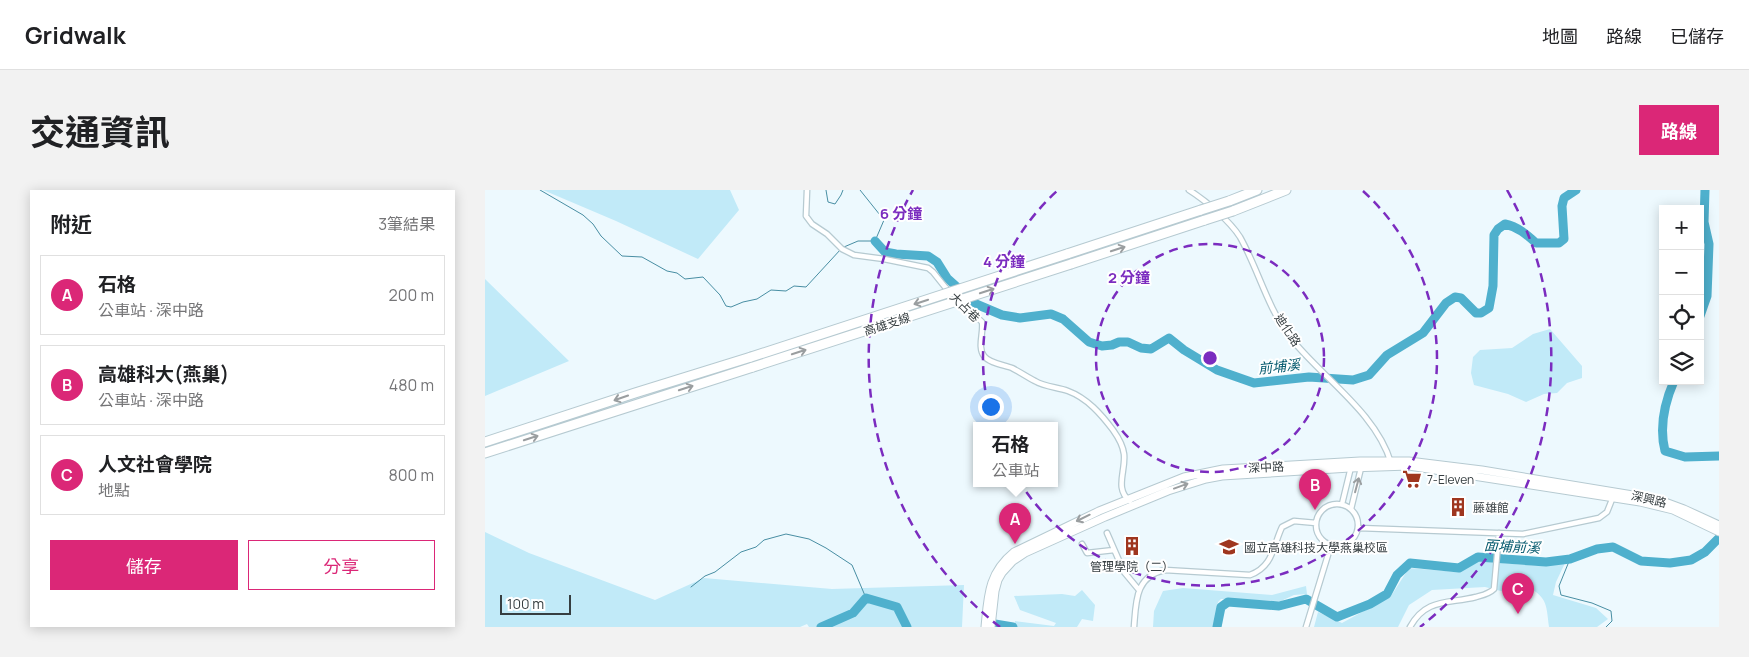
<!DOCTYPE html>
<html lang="zh-TW">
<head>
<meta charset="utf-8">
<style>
	body { margin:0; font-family:Manrope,"Noto Sans TC",sans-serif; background:#f2f2f2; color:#202124 }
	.controls { position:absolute; right:15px; top:15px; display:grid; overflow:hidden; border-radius:0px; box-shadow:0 2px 12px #0003 }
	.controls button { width:45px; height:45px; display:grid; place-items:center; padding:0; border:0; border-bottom:1px solid #e0e0e0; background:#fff; color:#202124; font:25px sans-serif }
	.scale { position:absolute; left:15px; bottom:12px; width:71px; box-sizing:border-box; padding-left:5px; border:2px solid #363e41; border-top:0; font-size:14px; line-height:18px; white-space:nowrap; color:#363e41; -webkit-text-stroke:4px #fff; paint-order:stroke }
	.you { position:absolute; left:505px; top:216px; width:18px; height:18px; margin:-12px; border:4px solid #fff; border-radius:50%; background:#1a73e8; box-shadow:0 0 0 8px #1a73e833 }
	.badge { display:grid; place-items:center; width:32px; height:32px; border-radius:50%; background:#db2777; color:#fff; font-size:16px; font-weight:700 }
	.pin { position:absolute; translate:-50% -41px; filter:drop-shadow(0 1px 2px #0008) }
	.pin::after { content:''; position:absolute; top:26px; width:18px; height:15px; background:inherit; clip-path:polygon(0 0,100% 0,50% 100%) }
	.popup { position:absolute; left:488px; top:232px; width:85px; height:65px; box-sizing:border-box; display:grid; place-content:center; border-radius:0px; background:#fff; filter:drop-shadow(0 1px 4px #0005); font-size:16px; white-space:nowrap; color:#757577 }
	.popup b { font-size:19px; color:#202124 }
	.popup::after { content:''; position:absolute; left:50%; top:100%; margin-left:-10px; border:10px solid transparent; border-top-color:#fff }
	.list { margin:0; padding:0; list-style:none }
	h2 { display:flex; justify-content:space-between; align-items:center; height:65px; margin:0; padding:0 20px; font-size:21px }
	h2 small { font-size:16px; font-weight:400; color:#757577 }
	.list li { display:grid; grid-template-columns:32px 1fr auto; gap:15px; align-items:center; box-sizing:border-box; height:80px; margin:0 10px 10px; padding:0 10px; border:1px solid #e0e0e0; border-radius:0px }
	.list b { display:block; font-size:19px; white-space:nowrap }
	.list p { margin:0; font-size:16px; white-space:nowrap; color:#757577 }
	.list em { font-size:16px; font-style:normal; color:#757577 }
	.actions { display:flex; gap:10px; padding:15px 20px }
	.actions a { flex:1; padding:11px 0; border:1px solid #db2777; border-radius:0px; text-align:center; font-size:18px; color:#db2777 }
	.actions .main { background:#db2777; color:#fff }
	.icon { flex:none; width:28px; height:28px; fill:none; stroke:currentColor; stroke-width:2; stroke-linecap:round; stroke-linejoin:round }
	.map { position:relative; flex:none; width:1234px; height:437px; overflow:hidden; border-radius:0px }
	header { display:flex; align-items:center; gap:30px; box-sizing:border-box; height:70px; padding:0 25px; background:#fff; border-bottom:1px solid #e0e0e0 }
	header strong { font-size:24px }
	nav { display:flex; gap:28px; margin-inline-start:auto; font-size:18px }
	.intro { display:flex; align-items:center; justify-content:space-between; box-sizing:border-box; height:120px; padding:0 30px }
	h1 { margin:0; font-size:35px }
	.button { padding:12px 22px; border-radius:0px; background:#db2777; color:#fff; font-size:18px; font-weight:700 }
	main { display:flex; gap:30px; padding:0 30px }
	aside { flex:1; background:#fff; border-radius:0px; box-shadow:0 2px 12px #0003 }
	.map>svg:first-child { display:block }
</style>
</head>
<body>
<header>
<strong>Gridwalk</strong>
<nav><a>地圖</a><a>路線</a><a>已儲存</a></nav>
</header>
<div class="intro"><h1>交通資訊</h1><a class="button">路線</a></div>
<main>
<aside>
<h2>附近<small>3筆結果</small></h2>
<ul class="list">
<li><span class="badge">A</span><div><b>石格</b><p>公車站 · 深中路</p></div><em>200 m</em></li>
<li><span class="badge">B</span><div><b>高雄科大(燕巢)</b><p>公車站 · 深中路</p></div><em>480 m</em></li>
<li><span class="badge">C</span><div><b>人文社會學院</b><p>地點</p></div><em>800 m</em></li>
</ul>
<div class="actions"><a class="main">儲存</a><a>分享</a></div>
</aside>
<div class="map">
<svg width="1234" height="437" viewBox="0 0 1234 437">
	<rect width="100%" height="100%" fill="#edf9fe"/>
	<path fill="#c1eaf8" d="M58 0H245L254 20 213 69 131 31Z
		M0 89 84 171 0 206Z
		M1065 139 1097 176V188L1082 193 1072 203 1059 204 1041 212 1023 204 989 195 986 183 988 167 995 160 1027 158 1048 144Z
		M0 342 44 363 170 410 219 388 347 399 479 395 477 437H324L322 434 315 437H0Z
		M993 371 1054 376 1080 373 1071 392 1068 405 1111 418 1123 429 1112 437H1064C1061 411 1062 408 1039 394L1032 401H1016L1000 397 947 400 924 415 913 437H829L833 422 857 433 906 406 924 378 973 382Z
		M821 396 822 404 809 405 796 411 736 409 733 412 729 437H668L669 421 678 401 698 398 787 405Z
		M597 400 610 415 608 431 597 429 592 437H530V431L569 436 571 433 535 420 529 406 577 404 590 406Z"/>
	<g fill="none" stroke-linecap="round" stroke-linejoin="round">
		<path stroke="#488ea3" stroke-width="1" d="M55 0 98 25 108 34 116 46 137 66 157 67 182 81 192 83 200 89 218 87 235 105 241 116 246 117 258 112 272 109 286 100 301 101 309 96 321 97 356 59
			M341 0 343 12 350 14 356 5 358 0
			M359 57 373 51H390L399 30 375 0
			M1085 369 1074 396 1076 405 1107 413 1126 421 1127 431 1121 437
			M206 397 220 386 230 382 256 362 271 357 279 350 301 344 324 349 341 358 367 375 381 408"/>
		<path stroke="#4fb0cd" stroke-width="9" d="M390 51 400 62 411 64 443 66 452 72 462 88 491 114 517 125 535 128 566 124 578 129 604 152 617 156 627 155 634 152H643L656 158 666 159 684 148 699 160 732 180 769 193 824 187 868 190 884 185 902 165 938 143 961 113 970 107 976 108 991 123H996L1004 118 1008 96 1009 45 1013 39 1020 34C1033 37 1041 44 1051 53H1074L1079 49 1077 16 1079 8 1091 0
			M1215 126 1222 106 1224 54 1219 32 1220 0
			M1189 191C1179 214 1174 237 1180 261L1200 267 1234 266
			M336 437 368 423 381 408 412 417 422 437
			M504 437 510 434 528 437
			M732 437 736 417 743 412 794 416 821 409 852 427 885 414 902 404 912 385 925 373 974 378 993 367 1061 372 1085 369 1112 359 1128 357 1156 371 1185 373 1206 370 1220 362 1234 348"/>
		<g stroke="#b6cad1" stroke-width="7">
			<path id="minor" d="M322 0 321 26 327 34 342 44 357 59 369 65 399 69 443 78 448 82 460 97 497 132C499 142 492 157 499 166 504 173 519 175 527 178 535 182 542 187 550 191 560 197 572 197 583 201 602 208 616 224 628 240 633 247 638 256 639 264 641 281 629 299 645 311
				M704 0C720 10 745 31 755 47 773 79 782 116 804 146 836 187 891 222 906 273
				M831 335a21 21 0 1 1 42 0a21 21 0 1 1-42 0Z
				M857 314 866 277
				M866 319 876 278 875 276
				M874 338 1038 344 1114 328 1122 322 1128 307
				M622 343 639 382 654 400
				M597 354 602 363 629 360
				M649 437C651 412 650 386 680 380L765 385C788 377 788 356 797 337L809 331 831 333
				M821 437 846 355
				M925 437C941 408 963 414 991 407 998 405 1004 404 1009 399L1014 343"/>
		</g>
		<g stroke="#b6cad1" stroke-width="9">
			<path id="primary" d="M500 437C503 406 503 383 529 362L614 321 699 287 738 279 875 271H924L997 280 1172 309 1199 319 1234 335
				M506 437 510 401 513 390 517 383 528 371 540 363 620 327 683 301 721 289 737 286 865 278 924 276 1155 312 1188 320 1234 342"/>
		</g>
		<g stroke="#b6cad1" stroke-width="11">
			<path id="motorway" d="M744 11 772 0
				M748 21 801 0
				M582 64 716 20
				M586 74 720 30
				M0 252 150 203 266 167
				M0 263 268 177"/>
		</g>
		<use href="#minor" stroke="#fff" stroke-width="4.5"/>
		<use href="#primary" stroke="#fff" stroke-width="7"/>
		<use href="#motorway" stroke="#fff" stroke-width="9"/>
		<g stroke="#b6cad1" stroke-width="11" stroke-linecap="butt">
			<path id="motorway-bridge" d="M716 20 744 11
				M720 30 748 21
				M266 167 582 64
				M268 177 586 74"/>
		</g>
		<use href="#motorway-bridge" stroke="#fff" stroke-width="9"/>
	</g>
	<defs><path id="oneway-shaft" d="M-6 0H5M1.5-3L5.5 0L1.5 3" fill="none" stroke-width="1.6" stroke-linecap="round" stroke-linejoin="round" transform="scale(1.25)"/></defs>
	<g stroke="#9a9ea0">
		<use href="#oneway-shaft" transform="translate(633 59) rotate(-18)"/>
		<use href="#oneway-shaft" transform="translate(502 101) rotate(-18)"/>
		<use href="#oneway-shaft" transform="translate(436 112) rotate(162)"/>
		<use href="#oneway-shaft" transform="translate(314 162) rotate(-18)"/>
		<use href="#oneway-shaft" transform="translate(201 198) rotate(-18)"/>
		<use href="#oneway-shaft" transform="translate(136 208) rotate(161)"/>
		<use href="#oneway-shaft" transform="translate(46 248) rotate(-18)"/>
		<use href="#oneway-shaft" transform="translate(872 295) rotate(-75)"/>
		<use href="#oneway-shaft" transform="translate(696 296) rotate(-20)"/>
		<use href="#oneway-shaft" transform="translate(598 328) rotate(154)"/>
	</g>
	<g fill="none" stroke="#7b2cbf" stroke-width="2.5" stroke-dasharray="9 6">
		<circle cx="725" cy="168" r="114"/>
		<path d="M878 1A227 227 0 1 1 572 1"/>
		<path d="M515 437A341 341 0 0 1 428 0M1022 0A341 341 0 0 1 935 437"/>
	</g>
	<defs>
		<g id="supermarket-bare" transform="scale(1.5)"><path d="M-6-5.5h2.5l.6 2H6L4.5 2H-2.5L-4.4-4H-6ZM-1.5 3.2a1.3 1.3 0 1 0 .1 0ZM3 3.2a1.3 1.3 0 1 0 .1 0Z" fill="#9f361f" stroke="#fff" stroke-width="2.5" paint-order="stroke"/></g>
		<g id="building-bare" transform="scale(1.5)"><path d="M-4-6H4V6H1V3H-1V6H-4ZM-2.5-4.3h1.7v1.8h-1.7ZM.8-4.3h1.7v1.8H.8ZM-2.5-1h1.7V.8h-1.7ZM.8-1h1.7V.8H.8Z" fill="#9f361f" stroke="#fff" stroke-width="2.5" paint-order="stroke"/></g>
		<g id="university-bare" transform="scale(1.5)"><path d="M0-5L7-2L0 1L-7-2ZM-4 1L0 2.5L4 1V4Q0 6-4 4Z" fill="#9f361f" stroke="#fff" stroke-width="2.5" paint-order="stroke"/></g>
	</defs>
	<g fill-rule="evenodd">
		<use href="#supermarket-bare" x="927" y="289"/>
		<use href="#building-bare" x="973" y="317"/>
		<use href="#building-bare" x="647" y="356"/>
		<use href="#university-bare" x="744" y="357"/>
	</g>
	<g text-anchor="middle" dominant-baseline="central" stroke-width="4" stroke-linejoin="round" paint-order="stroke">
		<g font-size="12" fill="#363e41" stroke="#fff">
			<text transform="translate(480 117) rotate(44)">大占巷</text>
			<text transform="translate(402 134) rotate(-18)">高雄支線</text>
			<text transform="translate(803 140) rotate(56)">迪化路</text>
			<text transform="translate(781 277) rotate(-3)">深中路</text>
			<text transform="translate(1164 309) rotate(13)">深興路</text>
		</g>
		<g font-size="12" fill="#363e41" stroke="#fff" text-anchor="start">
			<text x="942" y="289">7-Eleven</text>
			<text x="988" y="317">藤雄館</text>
			<text x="759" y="357">國立高雄科技大學燕巢校區</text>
			<text x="647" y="376" text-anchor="middle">管理學院（二）</text>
		</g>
		<g font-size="14" font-style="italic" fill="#065a6e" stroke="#fff">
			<text transform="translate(794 176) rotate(-6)">前埔溪</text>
			<text transform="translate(1027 356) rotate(3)">面埔前溪</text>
		</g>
	</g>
	<circle cx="725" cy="168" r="8" fill="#7b2cbf" stroke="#fff" stroke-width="2.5"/>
	<g font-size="15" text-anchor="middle" font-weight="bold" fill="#7b2cbf" stroke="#fff" stroke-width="4" stroke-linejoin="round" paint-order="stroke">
		<text x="416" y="29">6 分鐘</text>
		<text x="519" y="77">4 分鐘</text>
		<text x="644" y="93">2 分鐘</text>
	</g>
</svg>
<div class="controls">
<button>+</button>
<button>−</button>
<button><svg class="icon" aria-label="locate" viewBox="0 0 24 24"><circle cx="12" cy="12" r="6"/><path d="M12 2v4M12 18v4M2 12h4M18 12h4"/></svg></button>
<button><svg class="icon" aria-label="layers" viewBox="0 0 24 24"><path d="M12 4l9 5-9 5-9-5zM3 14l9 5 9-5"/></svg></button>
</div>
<div class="scale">100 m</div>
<div class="you"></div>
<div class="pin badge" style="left:530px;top:354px">A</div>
<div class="popup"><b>石格</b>公車站</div>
<div class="pin badge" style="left:830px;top:320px">B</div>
<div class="pin badge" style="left:1033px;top:424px">C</div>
</div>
</main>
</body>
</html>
